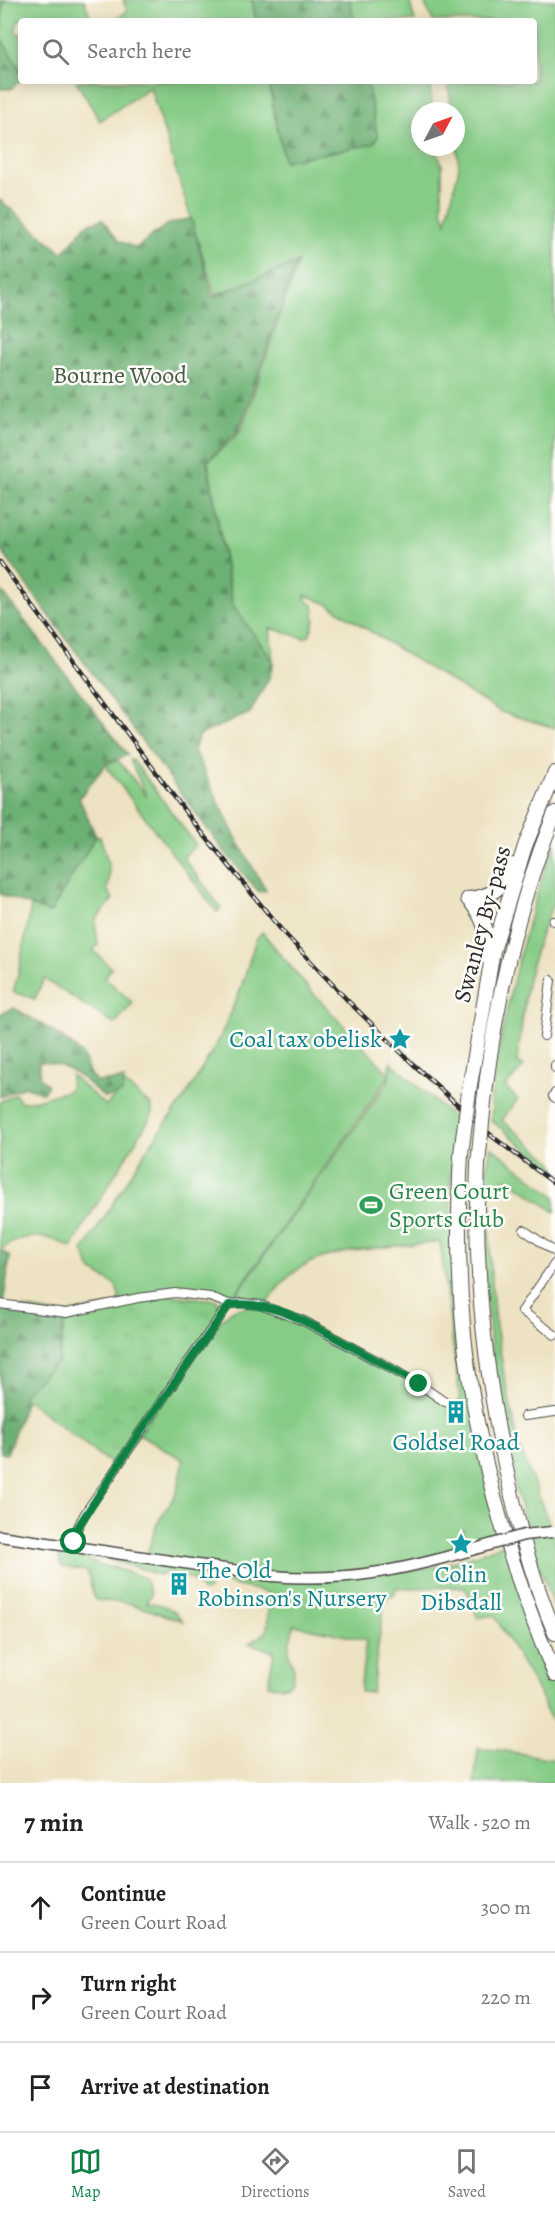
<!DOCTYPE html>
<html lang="en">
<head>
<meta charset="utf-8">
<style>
	body { margin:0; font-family:Alegreya,serif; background:#f2f2f2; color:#202124 }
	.compass { position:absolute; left:411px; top:102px; width:54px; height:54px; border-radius:50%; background:#fff; box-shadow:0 3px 15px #0003; rotate:49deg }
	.stop { position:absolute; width:18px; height:18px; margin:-14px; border:4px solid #0b8043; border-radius:50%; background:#fff }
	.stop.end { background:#0b8043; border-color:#fff; box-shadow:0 2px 6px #0008 }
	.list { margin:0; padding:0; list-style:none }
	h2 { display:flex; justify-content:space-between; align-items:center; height:78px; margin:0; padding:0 24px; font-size:26px }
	h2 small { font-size:20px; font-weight:400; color:#757577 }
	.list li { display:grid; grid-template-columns:39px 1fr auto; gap:18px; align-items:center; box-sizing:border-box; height:90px; padding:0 24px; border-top:2px solid #e0e0e0 }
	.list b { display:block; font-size:22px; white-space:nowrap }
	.list p { margin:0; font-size:20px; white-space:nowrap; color:#757577 }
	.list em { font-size:20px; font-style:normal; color:#757577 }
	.icon { flex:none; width:33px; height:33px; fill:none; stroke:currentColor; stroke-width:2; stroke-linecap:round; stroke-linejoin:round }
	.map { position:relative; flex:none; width:555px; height:1783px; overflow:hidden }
	.search { position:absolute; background:#fff; box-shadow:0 3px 15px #0003; left:18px; right:18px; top:18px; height:66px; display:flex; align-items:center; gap:15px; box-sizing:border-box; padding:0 21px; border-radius:6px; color:#757577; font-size:22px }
	.sheet { height:348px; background:#fff }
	nav { display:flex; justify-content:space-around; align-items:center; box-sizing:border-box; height:84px; border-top:2px solid #e0e0e0; background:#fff; font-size:16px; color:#757577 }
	nav a { display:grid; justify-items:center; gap:3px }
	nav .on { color:#0b8043 }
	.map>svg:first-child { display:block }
</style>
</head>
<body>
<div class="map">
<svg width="555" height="1783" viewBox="0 0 555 1783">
	<defs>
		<pattern id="forest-firs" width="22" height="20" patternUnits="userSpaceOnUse" patternTransform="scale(1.5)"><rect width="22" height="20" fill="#6cb073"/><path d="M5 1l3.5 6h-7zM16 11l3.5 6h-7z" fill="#598f5f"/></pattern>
		<pattern id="park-tufts" width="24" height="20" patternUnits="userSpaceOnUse" patternTransform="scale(1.5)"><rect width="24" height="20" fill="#86cc86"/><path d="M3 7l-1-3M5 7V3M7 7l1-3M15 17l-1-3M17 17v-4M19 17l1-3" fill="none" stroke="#74af74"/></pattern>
	</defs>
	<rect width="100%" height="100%" fill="#fdfcf7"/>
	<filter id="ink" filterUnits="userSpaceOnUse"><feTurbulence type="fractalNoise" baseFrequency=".0167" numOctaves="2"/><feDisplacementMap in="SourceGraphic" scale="12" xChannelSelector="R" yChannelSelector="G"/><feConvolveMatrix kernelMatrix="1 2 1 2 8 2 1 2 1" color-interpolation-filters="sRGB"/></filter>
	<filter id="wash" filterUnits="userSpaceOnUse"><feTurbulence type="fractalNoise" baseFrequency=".008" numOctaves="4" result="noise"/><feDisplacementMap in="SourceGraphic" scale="24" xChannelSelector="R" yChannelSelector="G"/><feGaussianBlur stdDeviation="1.35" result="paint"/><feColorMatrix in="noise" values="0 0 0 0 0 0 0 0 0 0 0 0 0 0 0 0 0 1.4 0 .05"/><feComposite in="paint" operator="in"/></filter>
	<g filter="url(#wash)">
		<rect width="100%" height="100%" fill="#ede2c1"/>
		<path fill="#86cc86" stroke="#587c58" stroke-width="1.5" d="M6 0H84L92 21 18 20 15 32 21 34V72L1 38 3 6Z
			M123 0H252L256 21H114L127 11Z
			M350 0H409L415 21H354Z
			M423 0H555V728L501 712 406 654 328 604 305 595 306 600 313 605 315 620 309 636 304 638 270 628 273 661 233 605 208 462 241 431 298 262 215 295 150 87 100 121 76 81H268L284 161 378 137 367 81H429L433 111H420V147H435L442 165V209L446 223 459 167 456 139V111H452L448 81H534V21H433Z
			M132 759 196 845 183 857 221 908 217 912 108 769 107 763 119 761 147 797 130 760Z
			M96 836 100 837C106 851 113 876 107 890L113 899 95 921 98 945 93 950 111 968 105 978 133 1003 114 1024 44 979 35 999 13 992 18 975 31 906 50 913Z
			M555 840V898L537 945 527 983 517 1062 524 1066 505 1087 518 1099 502 1120 552 1162 555 1166V1172L491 1120 492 1106 490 1104C503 1014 524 926 555 840Z
			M262 932 310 990 389 1074 391 1062 455 1119 450 1197 459 1259 462 1322 505 1535 467 1544 463 1529 465 1541 411 1566V1571C444 1566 476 1556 506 1543L555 1676V1725L545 1709 543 1700 494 1615 478 1618 465 1587 395 1588V1593L384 1602 372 1692H360L366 1640 294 1625C292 1634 287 1646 289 1654 290 1659 293 1664 294 1669 295 1687 283 1689 268 1685L274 1652 249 1643 267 1632 269 1593 213 1580 208 1591 203 1592 192 1579 169 1574 156 1575 143 1569 97 1557 93 1554 146 1556 157 1524 177 1492 184 1460 139 1434C154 1412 215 1315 236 1309 273 1298 314 1336 344 1349 354 1354 365 1356 374 1360 401 1371 425 1389 448 1405L449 1413 460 1400 440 1242C405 1246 338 1248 307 1264 292 1271 276 1288 268 1302L236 1295 388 1082 389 1076 233 1297 174 1290 120 1301 116 1285 91 1270 83 1251 149 1146 186 1096 220 1038 241 988 256 939Z
			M71 1075 106 1106 125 1084 152 1106V1115L84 1225 72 1248C48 1235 27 1231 3 1248L0 1245V1102L15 1094 21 1102 37 1100 70 1090Z
			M491 1147 555 1196V1212L506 1177 489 1194 490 1255 494 1314 505 1380 519 1446 555 1538V1611C534 1553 514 1493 503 1432 494 1380 488 1326 485 1274 483 1231 481 1188 491 1147Z
			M64 1550 75 1551 101 1566 116 1568 145 1578 151 1595 146 1602C163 1604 173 1608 183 1621L128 1603 95 1600 87 1571 62 1567 58 1554Z
			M478 1749 500 1750 553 1759 555 1757V1783H474Z"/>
		<path fill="url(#forest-firs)" stroke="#4c6e4f" stroke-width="1.5" d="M0 0H6L3 6 1 38 21 72V80L11 89H0Z
			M252 0H350L354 21H256Z
			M268 81H367L378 137 373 144 284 161Z
			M0 200 63 253 86 225 102 219 119 241 136 248 166 225 191 218 213 297 296 263 239 430 207 461 232 605 274 662 269 678 250 713 199 735 194 750 234 834 266 891 259 892 223 850 0 549Z
			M0 589 128 755 107 763 79 798 96 836 50 913 0 894Z
			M14 1008C36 1021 64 1036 81 1054 89 1063 83 1070 97 1082L124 1079 122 1093 105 1098C85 1080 67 1062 39 1062L40 1078 48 1085 43 1093 25 1086 0 1097V1014Z
			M0 1249 10 1257 3 1305 65 1315 58 1361 22 1396 26 1400 7 1454 0 1453Z"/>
		<path fill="url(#park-tufts)" stroke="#587c58" stroke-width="1.5" d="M165 1295 217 1300 222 1313 116 1468 22 1396 59 1361 66 1314Z"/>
	</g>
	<g filter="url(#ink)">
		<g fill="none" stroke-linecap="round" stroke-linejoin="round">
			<g stroke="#484642" stroke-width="10">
				<path id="street" d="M553 921H555
					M544 1036 551 980
					M555 1065V1068
					M555 1093 553 1096 555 1098
					M524 1230 555 1252
					M555 1263 522 1311 555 1335
					M0 1304 66 1313 138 1298 175 1293 210 1297 229 1304 243 1303 260 1305 304 1321 419 1384 445 1402
					M525 1416 555 1412
					M73 1546C75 1521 96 1498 110 1478 148 1419 188 1362 229 1304"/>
			</g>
			<g stroke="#484642" stroke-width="13">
				<path id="secondary" d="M0 1536 272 1576C343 1582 400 1571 468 1551"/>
			</g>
			<g stroke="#484642" stroke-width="16">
				<path id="highway" d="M468 899C483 915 490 934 487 957
					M468 899C495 896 501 888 512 865
					M469 1091 493 951 525 846 555 773
					M484 1102C495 1003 517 905 555 813
					M461 1154C457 1230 458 1307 470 1382 486 1483 515 1581 555 1675
					M478 1164C474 1260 483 1356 502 1450 515 1513 530 1574 555 1633"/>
			</g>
			<use href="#street" stroke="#fff" stroke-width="8"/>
			<use href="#secondary" stroke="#fff" stroke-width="10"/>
			<use href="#highway" stroke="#fff" stroke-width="14"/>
			<g stroke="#2b2b2b" stroke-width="4.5">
				<path id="rail" d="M0 562 187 814 283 932 350 1003 414 1065 493 1137 555 1184"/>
			</g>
			<use href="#rail" stroke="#fdfcf7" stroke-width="2" stroke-dasharray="7" stroke-linecap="butt"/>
			<g stroke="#484642" stroke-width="13" stroke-linecap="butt">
				<path id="secondary-bridge" d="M468 1551 524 1535 552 1532"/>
			</g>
			<g stroke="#484642" stroke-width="16" stroke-linecap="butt">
				<path id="highway-bridge" d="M461 1154 469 1091
					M478 1164 484 1102"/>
			</g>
			<use href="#secondary-bridge" stroke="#fff" stroke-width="10"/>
			<use href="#highway-bridge" stroke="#fff" stroke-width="14"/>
		</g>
	</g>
	<g fill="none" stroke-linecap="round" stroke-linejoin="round" filter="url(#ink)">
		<path stroke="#0b8043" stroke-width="8" d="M74 1542 76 1530 140 1432 229 1305C272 1300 309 1323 345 1343 370 1357 394 1370 419 1384"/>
	</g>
	<defs>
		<g id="sight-bare" transform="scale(1.8)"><path d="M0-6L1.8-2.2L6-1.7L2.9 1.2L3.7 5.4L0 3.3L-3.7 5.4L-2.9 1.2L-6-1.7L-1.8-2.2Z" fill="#0f9aa8" stroke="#fdfcf7" stroke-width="2.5" paint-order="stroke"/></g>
		<g id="stadium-bare" transform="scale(1.8)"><path d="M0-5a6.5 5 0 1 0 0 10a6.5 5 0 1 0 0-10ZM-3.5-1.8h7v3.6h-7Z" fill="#2e9e5b" stroke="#fdfcf7" stroke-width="2.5" paint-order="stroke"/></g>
		<g id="building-bare" transform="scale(1.8)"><path d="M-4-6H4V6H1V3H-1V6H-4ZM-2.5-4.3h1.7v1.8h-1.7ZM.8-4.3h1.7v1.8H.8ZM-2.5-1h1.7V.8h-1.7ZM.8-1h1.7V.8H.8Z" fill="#0f9aa8" stroke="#fdfcf7" stroke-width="2.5" paint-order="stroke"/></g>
	</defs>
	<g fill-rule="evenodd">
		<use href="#sight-bare" x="400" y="1039"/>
		<use href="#stadium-bare" x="371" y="1205"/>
		<use href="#building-bare" x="456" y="1412"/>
		<use href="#sight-bare" x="461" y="1544"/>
		<use href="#building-bare" x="179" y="1584"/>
	</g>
	<g text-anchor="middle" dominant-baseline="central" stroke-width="5" stroke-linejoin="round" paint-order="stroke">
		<g font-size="24" fill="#465b46" stroke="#fdfcf7">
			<text x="120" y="375">Bourne Wood</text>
		</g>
		<g font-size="24" fill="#2b2b2b" stroke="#fdfcf7">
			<text transform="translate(482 924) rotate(-75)">Swanley By-pass</text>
		</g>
		<g font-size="24" fill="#0d838f" stroke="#fdfcf7">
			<text x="382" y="1039" text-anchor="end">Coal tax obelisk</text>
			<text x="456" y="1442">Goldsel Road</text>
			<text x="197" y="1570" text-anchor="start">The Old<tspan x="197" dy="28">Robinson's Nursery</tspan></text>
			<text x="461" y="1574">Colin<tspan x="461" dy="28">Dibsdall</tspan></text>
		</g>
		<g font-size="24" fill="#27864d" stroke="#fdfcf7" text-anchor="start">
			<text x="389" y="1191">Green Court<tspan x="389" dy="28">Sports Club</tspan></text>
		</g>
	</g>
</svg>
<svg class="compass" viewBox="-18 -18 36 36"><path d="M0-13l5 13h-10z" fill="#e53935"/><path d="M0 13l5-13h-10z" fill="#757577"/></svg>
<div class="stop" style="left:74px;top:1542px"></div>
<div class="stop end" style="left:419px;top:1384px"></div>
<div class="search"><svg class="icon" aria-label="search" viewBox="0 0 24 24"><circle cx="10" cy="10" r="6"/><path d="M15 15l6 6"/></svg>Search here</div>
</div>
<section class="sheet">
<h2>7 min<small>Walk · 520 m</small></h2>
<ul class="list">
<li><svg class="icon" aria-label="ahead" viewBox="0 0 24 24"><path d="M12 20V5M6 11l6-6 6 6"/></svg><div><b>Continue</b><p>Green Court Road</p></div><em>300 m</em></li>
<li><svg class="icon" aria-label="right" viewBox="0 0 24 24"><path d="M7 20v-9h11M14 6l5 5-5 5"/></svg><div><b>Turn right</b><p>Green Court Road</p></div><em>220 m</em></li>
<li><svg class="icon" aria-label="arrive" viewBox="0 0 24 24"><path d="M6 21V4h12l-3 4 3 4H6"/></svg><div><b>Arrive at destination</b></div></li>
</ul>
</section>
<nav>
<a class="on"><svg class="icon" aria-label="map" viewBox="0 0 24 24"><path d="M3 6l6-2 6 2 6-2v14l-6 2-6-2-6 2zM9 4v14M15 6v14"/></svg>Map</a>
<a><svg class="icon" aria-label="directions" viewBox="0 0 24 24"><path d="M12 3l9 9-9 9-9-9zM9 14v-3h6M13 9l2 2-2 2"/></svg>Directions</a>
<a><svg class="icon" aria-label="saved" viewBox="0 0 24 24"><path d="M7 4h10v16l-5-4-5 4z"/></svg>Saved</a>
</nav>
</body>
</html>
